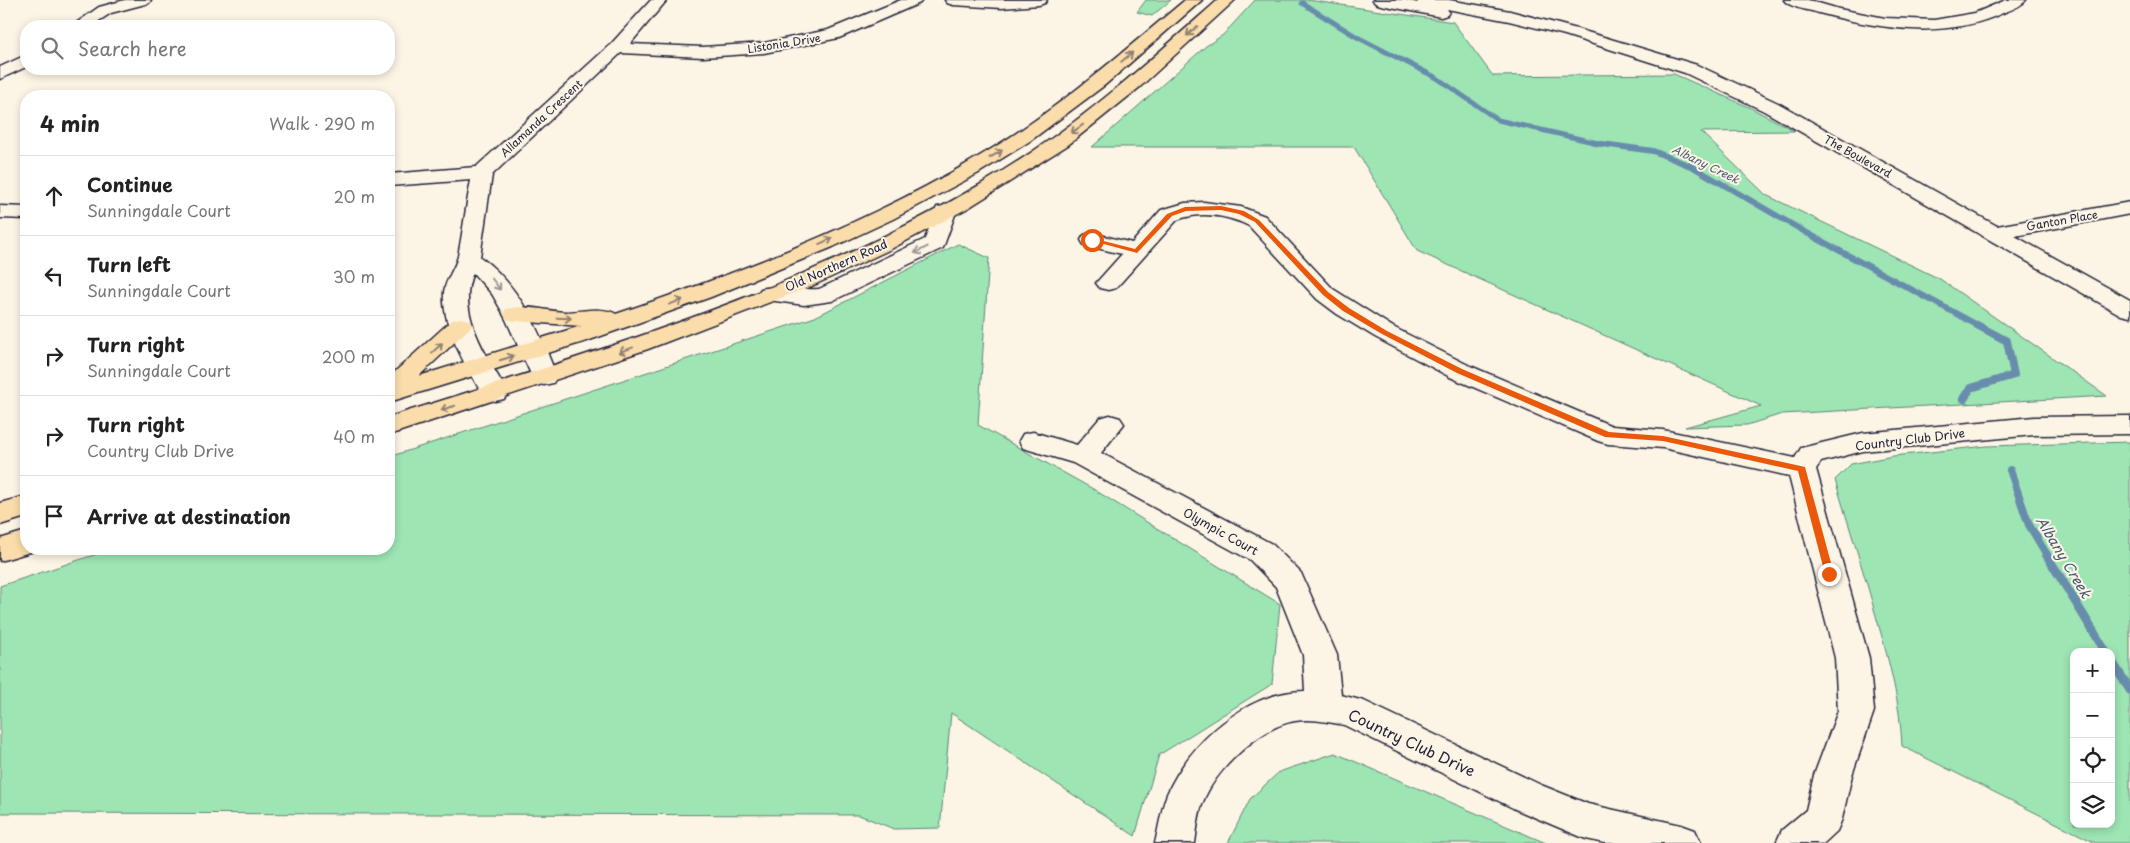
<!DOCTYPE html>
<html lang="en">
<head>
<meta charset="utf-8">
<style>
	body { margin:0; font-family:"Playpen Sans",sans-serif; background:#f6f6f6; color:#222 }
	.controls { position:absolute; right:15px; bottom:15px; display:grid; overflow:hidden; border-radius:10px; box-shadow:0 2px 8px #0003 }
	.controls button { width:45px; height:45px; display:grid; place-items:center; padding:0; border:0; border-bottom:1px solid #e0e0e0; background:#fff; color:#222; font:25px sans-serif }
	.stop { position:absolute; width:15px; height:15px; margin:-11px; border:4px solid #ea580c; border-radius:50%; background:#fff }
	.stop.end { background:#ea580c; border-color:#fff; box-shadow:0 1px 5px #0008 }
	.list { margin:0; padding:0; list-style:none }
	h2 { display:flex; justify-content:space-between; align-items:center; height:65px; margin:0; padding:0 20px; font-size:21px }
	h2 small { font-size:16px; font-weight:400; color:#767676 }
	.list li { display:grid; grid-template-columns:32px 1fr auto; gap:15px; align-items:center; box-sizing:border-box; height:80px; padding:0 20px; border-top:1px solid #e0e0e0 }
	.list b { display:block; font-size:19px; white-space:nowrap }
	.list p { margin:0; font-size:16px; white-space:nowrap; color:#767676 }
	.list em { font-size:16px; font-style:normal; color:#767676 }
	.icon { flex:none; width:28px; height:28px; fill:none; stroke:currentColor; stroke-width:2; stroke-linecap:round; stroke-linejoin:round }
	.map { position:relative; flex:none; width:2130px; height:843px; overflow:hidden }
	.search { position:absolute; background:#fff; box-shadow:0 2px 8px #0003; left:20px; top:20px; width:375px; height:55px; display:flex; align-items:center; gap:12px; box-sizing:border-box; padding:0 18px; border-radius:20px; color:#767676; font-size:19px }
	.panel { position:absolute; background:#fff; box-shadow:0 2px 8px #0003; left:20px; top:90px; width:375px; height:465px; border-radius:20px }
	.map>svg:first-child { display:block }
</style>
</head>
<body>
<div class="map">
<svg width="2130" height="843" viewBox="0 0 2130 843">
	<rect width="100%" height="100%" fill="#fcf5e5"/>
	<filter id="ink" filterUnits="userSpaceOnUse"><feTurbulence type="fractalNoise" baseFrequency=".02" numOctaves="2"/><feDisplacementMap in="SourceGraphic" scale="10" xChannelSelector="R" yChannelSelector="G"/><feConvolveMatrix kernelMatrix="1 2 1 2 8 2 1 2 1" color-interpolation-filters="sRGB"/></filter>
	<g filter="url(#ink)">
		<path fill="#9de5b3" stroke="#608477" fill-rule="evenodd" d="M1146 0H1171L1152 16 1137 12Z
			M1255 0H1308L1453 22 1493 76 1674 74 1751 108 1795 131 1701 132 1766 195 1940 279 2107 396 1782 414 1747 425 1685 427 1761 406 1417 251 1354 147H1092L1206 46 1223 35Z
			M958 244 989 258 978 425 1093 489 1280 604 1272 684 1159 755 1135 836 951 713 940 828 894 829 859 815 0 813V586L112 549H389V457L815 317Z
			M2130 442V843H2096L1902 746C1900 702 1890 665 1878 623 1865 575 1849 527 1835 480L1851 464 1893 456 1987 446ZM2074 652H2111V824H2074Z
			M1335 753 1546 843H1228L1250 799 1279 772Z"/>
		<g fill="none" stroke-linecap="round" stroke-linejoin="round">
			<path stroke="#688dac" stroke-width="5" d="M1302 3 1357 37 1437 78 1498 120 1602 144"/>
			<path stroke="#688dac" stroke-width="6" d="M1595 143 1653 151 1693 167 1805 232 1979 326"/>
			<path stroke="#688dac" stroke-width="8" d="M1964 399 1971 388 2014 375 2007 341 1977 325
				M2010 470 2029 525 2047 555"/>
			<path stroke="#688dac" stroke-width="9" d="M2046 554 2106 652
				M2111 660 2130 690"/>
			<g stroke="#22223b" stroke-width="3">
				<path id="minor" d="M125 0H151L149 3 111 13 91 26H72L99 7Z
					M651 0H667L630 44 703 47 764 43 828 30 901 0H922L920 3 839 38 764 53 703 57 621 53 492 175 480 257C520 285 540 333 557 377L553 383 544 385 535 383 503 313 492 294 473 273C455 312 489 360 508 393L504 399 495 401 486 399C468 372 441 325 444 292 446 278 455 269 458 256 463 231 466 205 471 180L389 186V174L476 167 611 44Z
					M945 0H1047L1045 3 1039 5 1002 8 953 5 947 3Z
					M1373 0H1405L1418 3 1416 0H1449L1510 11 1577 29 1697 65 1778 103 1997 226 2130 202V214L2015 236 2130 300V317L2121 315 1764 111 1685 73 1565 35 1509 21 1447 9 1449 12 1447 15 1441 17 1381 5 1375 3Z
					M1784 0H1808L1839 9 1885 18 1934 20 1975 13 2006 0H2026C2021 7 2010 10 2003 13 1945 40 1879 29 1819 13 1810 10 1790 8 1784 0Z
					M26 55V67L0 79V67Z
					M1204 202 1241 207 1265 216 1333 289 1393 327 1468 365 1612 426 1663 430 1795 458 1801 448 1863 433 2034 417 2130 416V434L2034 435 1863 451 1821 462 1816 469 1869 658 1874 711 1852 775 1842 819 1837 831 1824 843H1776L1782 830 1806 810 1814 775 1838 711 1835 658 1789 476 1663 448 1608 444 1598 441 1450 377 1375 337 1337 314 1317 299 1249 226C1227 215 1200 211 1177 220L1116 288 1108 290 1100 288 1096 283 1122 254 1084 245 1081 240 1084 235 1092 233 1132 243 1161 210 1185 203Z
					M0 206 26 207V219L0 218Z
					M945 206 953 207 956 212 943 248 832 301 804 305 761 299 757 294 761 289C779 284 800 291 819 289L925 239 937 207Z
					M1110 415 1120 418 1124 424 1101 453 1272 544 1301 573 1337 655 1341 695 1364 701 1541 785 1588 804 1681 825 1695 830 1701 843H1605L1586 839 1515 809 1344 725C1328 722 1311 718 1295 721 1261 726 1215 770 1203 802 1198 814 1197 830 1195 843H1155C1159 827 1161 809 1167 794 1189 743 1247 691 1305 691L1303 655 1276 587 1250 560 1073 463 1023 448 1019 441 1023 434 1033 432 1077 445 1100 418Z"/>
			</g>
			<g stroke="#22223b" stroke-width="3">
				<path id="highway" d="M1185 0H1202L1105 85 1030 141 977 174 893 219 833 247 711 297 587 341 389 402V377L452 320 461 318 470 320 473 325 419 376 581 326 515 321 506 319 503 314 506 309C525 304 546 311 565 312 580 312 603 306 616 314 751 269 896 212 1015 134 1075 94 1130 46 1185 0Z
					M1218 0H1235L1140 87 1068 145 968 208 891 249 812 286 648 349 389 435V417C609 348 838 281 1032 152 1099 107 1158 53 1218 0Z
					M26 496V517L0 525V503Z
					M26 531V549L37 550 0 561V539Z"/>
			</g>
			<use href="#minor" fill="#fcf5e5" fill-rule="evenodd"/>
			<use href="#highway" fill="#fbddab" fill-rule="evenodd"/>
		</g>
		<defs><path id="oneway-shaft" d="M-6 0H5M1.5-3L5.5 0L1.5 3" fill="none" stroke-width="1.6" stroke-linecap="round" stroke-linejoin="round" transform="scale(1.25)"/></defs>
		<g stroke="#8e8073">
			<use href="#oneway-shaft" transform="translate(1192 31) rotate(138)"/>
			<use href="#oneway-shaft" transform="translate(1127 57) rotate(-40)"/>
			<use href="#oneway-shaft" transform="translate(1077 129) rotate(144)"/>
			<use href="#oneway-shaft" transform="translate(996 154) rotate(-31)"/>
			<use href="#oneway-shaft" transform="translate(826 241) rotate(-24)"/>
			<use href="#oneway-shaft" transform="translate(676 302) rotate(-20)"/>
			<use href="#oneway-shaft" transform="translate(564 318) rotate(2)"/>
			<use href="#oneway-shaft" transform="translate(437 348) rotate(-43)"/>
			<use href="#oneway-shaft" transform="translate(626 350) rotate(160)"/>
			<use href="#oneway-shaft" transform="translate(507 358) rotate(-17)"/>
			<use href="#oneway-shaft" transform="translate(448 408) rotate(163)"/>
		</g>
		<g stroke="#9a9698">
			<use href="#oneway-shaft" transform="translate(921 250) rotate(153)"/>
			<use href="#oneway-shaft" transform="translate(496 284) rotate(53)"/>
		</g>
	</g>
	<path fill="#ea580c" d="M1221 206 1244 211 1259 220 1328 292 1349 308 1387 331 1462 369 1609 432 1663 436 1805 467 1834 574 1833 577 1829 578 1825 574 1798 471 1663 441 1605 437 1457 373 1382 334 1343 311 1323 295 1255 222 1239 214 1221 210 1186 211 1172 216 1137 253 1089 240 1092 238 1135 249 1167 214 1185 207Z"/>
	<g text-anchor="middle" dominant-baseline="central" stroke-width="4" stroke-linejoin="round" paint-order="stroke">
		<g font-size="11" fill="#22223b" stroke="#fcf5e5">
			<text transform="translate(784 43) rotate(-9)">Listonia Drive</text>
			<text transform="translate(541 118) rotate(-43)">Allamanda Crescent</text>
			<text transform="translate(1858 156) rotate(29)">The Boulevard</text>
			<text transform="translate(2062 220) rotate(-10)">Ganton Place</text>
		</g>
		<g font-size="11" font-style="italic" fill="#455874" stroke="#fcf5e5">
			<text transform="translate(1706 164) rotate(26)">Albany Creek</text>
		</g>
		<g font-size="12" fill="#22223b" stroke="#fcf5e5">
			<text transform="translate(836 265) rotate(-24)">Old Northern Road</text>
			<text transform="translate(1910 439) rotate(-7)">Country Club Drive</text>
			<text transform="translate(1221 531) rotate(29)">Olympic Court</text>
		</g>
		<g font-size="14" font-style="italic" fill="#455874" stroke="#fcf5e5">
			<text transform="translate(2064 557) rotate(59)">Albany Creek</text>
		</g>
		<g font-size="15" fill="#22223b" stroke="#fcf5e5">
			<text transform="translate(1412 742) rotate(25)">Country Club Drive</text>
		</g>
	</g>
</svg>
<div class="controls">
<button>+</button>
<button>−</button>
<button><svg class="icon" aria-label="locate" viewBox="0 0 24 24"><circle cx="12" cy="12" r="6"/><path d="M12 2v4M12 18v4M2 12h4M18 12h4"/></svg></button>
<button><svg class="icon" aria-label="layers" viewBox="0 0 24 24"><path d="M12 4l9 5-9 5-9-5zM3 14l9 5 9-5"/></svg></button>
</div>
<div class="stop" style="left:1092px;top:240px"></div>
<div class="stop end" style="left:1829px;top:574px"></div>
<div class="search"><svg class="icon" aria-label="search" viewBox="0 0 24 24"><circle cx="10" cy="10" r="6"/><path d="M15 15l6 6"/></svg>Search here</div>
<section class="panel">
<h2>4 min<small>Walk · 290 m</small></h2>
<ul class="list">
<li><svg class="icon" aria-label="ahead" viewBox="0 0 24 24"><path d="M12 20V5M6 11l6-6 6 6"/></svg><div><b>Continue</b><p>Sunningdale Court</p></div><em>20 m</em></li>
<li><svg class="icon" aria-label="left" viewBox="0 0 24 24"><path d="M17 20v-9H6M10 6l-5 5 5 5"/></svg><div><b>Turn left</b><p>Sunningdale Court</p></div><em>30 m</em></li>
<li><svg class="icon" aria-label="right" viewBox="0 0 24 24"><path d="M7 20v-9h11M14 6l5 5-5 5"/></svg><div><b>Turn right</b><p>Sunningdale Court</p></div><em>200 m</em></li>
<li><svg class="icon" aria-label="right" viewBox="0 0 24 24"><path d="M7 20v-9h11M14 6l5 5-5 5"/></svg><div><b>Turn right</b><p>Country Club Drive</p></div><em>40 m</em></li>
<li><svg class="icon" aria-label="arrive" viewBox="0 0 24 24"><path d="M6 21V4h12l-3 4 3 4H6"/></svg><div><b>Arrive at destination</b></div></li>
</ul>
</section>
</div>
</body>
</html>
